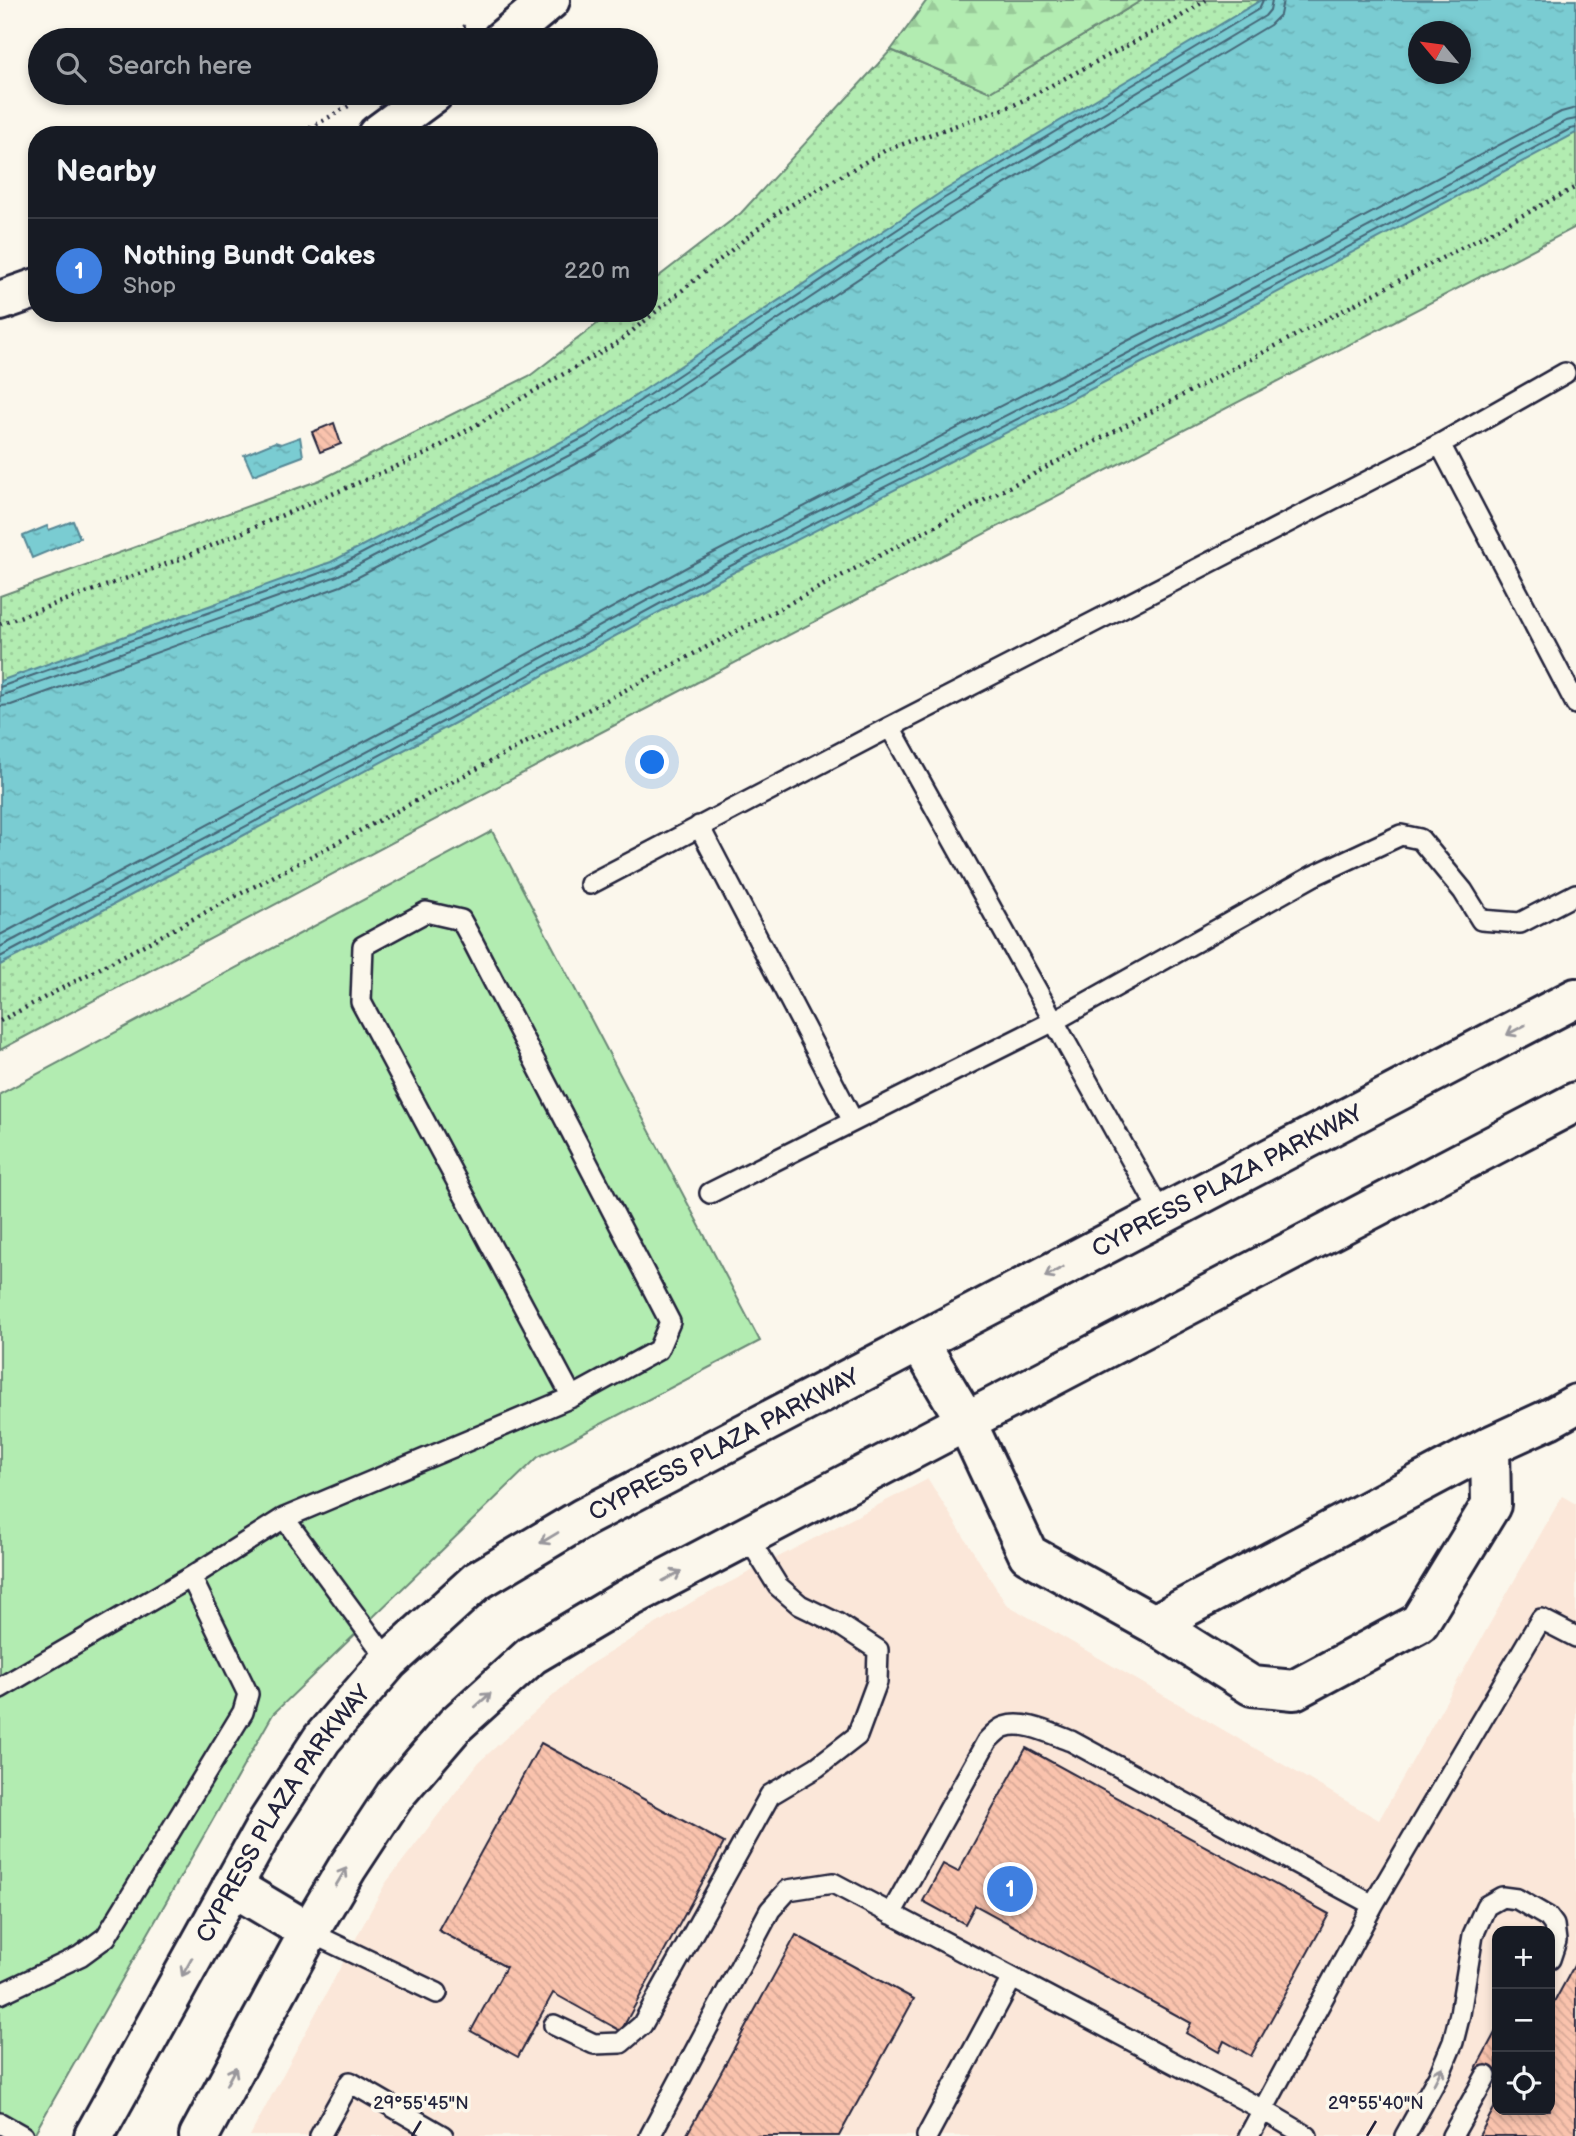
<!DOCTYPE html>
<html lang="en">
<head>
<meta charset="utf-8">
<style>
	body { margin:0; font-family:"Balsamiq Sans",sans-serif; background:#242831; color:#f1f3f6 }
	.controls { position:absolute; right:21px; bottom:21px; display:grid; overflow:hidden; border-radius:14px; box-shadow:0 4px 10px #0003 }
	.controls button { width:63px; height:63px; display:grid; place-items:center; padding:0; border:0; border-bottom:2px solid #363941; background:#171b24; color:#f1f3f6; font:35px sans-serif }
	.compass { position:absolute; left:1408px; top:21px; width:63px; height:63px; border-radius:50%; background:#171b24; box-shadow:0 4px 10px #0003; rotate:299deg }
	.you { position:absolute; left:653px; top:763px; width:24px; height:24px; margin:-18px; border:5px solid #fff; border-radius:50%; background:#1a73e8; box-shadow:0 0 0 10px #1a73e833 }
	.badge { display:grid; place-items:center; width:46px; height:46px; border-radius:50%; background:#1f6fb2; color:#fff; font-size:23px; font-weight:700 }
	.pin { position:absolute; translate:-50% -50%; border:4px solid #fff; box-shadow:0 2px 7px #0006 }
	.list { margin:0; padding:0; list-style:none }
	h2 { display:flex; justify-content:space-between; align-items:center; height:91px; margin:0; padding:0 28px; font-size:30px }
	h2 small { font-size:23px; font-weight:400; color:#9ea1a6 }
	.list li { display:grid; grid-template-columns:46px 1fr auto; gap:21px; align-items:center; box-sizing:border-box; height:105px; padding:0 28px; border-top:2px solid #363941 }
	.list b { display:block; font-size:26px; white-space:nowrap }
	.list p { margin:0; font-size:23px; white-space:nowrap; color:#9ea1a6 }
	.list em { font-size:23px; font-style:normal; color:#9ea1a6 }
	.icon { flex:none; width:38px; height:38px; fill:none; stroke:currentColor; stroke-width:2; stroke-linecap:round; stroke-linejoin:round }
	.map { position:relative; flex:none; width:1576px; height:2136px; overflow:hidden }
	.search { position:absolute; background:#171b24; box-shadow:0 4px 10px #0003; left:28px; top:28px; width:630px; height:77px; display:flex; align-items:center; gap:18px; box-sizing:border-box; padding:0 24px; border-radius:38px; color:#9ea1a6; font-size:26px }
	.panel { position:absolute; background:#171b24; box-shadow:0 4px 10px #0003; left:28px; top:126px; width:630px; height:196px; border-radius:28px }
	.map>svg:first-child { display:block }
</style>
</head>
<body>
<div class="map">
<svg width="1576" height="2136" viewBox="0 0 1576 2136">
	<defs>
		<pattern id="grass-dots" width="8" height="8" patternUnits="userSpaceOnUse" patternTransform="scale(1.75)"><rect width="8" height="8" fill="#b2ecb1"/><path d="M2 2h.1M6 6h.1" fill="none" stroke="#99ca99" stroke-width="1.8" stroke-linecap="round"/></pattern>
		<pattern id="forest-firs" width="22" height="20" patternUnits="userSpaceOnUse" patternTransform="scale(1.75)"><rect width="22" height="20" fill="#b2ecb1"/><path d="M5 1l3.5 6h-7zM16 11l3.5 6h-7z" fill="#99ca99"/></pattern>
		<pattern id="water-ripples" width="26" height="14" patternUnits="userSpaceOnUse" patternTransform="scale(1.75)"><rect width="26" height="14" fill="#7accd2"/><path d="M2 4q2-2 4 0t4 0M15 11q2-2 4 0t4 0" fill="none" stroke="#69afb5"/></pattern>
		<pattern id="building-back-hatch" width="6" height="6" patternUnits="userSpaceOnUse" patternTransform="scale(1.75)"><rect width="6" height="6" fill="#fac3ad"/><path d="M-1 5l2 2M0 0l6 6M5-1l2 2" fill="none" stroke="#d6a796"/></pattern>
	</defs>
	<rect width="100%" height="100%" fill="#fbf7ec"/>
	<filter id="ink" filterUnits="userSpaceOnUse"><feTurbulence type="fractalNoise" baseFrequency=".0143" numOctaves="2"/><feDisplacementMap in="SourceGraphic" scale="14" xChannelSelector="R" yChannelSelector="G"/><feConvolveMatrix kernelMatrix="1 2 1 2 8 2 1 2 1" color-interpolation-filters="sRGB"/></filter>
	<g filter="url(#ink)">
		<path fill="#fbe7d9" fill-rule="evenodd" d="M928 1479 1006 1604 1379 1820 1562 1496 1576 1504V2136H250L385 1884 479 1762 584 1668 692 1602ZM1497 1931H1550V2110H1497Z"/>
		<path fill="url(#grass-dots)" stroke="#6a8776" stroke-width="2" fill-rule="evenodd" d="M1142 0H1576V227L563 752 0 1050V596L320 480 531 375 611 313H649V284L741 213 891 50 990 92ZM1418 32H1460V74H1418Z"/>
		<path fill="url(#forest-firs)" stroke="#6a8776" stroke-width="2" d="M927 0H1142L990 92 891 50Z"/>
		<path fill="#b2ecb1" stroke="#6a8776" stroke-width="2" d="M492 831 760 1341 538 1457 273 1714 33 2136H0V1094Z"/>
		<path fill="url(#water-ripples)" stroke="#578896" stroke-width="2" fill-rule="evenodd" d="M1261 0H1576V133L1233 316 711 584 466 717 0 965V681L331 562 584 430 940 193ZM1418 32H1460V74H1418Z
			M300 437 303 456 253 475 244 455 275 442 281 444Z
			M73 521 80 538 32 558 23 536 47 526 49 530Z"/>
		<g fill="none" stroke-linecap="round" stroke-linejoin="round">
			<path stroke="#456677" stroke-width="2" d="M0 687 334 568 587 436 943 199 1259 9 1263 0
				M0 696 337 576 591 444 948 206 1265 16 1270 10 1272 0
				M0 706 11 705 341 586 596 453 954 215 1270 25 1280 15 1283 0
				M0 935 454 694 698 561 1221 293 1561 112 1576 108
				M0 947 459 703 703 570 1226 303 1566 121 1576 119
				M0 957 463 711 707 578 1230 310 1570 129 1576 128"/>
		</g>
		<path fill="url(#building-back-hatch)" stroke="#22223b" stroke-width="2" d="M334 423 341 444 320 452 312 432Z
			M541 1743 724 1843 621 2031 553 1993 518 2057 471 2031 506 1967 438 1930Z
			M1026 1748 1329 1914 1251 2056 1224 2041 1219 2052 1186 2033 1191 2023 975 1905 965 1924 923 1901 943 1864 958 1872Z
			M796 1935 914 1999 839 2136H686Z
			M1576 1962V2136H1479L1497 2103V2110H1550V2010Z
			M1497 2029V2082L1475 2070Z"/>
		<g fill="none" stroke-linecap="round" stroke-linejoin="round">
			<g stroke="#22223b" stroke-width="24">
				<path id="lane" d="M1440 444 1565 373
					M699 826 853 1121
					M590 884 890 727
					M710 1193 1054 1021 1313 876 1401 835 1420 839 1463 891 1481 920 1520 923 1576 894
					M1162 1215 890 727 1440 444 1576 704
					M284 1518 389 1661
					M0 1688 191 1577 284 1518 572 1397 658 1350 670 1322 473 942 461 920 426 912 363 946 361 1002 572 1397
					M891 1914 987 1741C992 1736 998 1729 1004 1727 1026 1720 1051 1734 1071 1741L1373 1905
					M309 1932 437 1993
					M0 1994 80 1956 106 1937 243 1712 248 1694 191 1577
					M554 2025 594 2044 621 2043 642 2025 770 1795 817 1767 857 1736 877 1682 878 1650 837 1623 800 1605 778 1586 747 1536
					M0 2123 23 2136
					M320 2136 350 2082 443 2136
					M650 2136 770 1910 788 1890 833 1883 1263 2110 1307 2136
					M927 2136 1012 1978
					M1249 2136 1373 1905 1541 1619 1576 1637
					M1405 2136 1440 2073 1453 2042 1460 2014 1473 1935 1486 1906 1502 1897 1517 1899 1548 1917 1554 1925 1556 1941 1550 1959
					M1452 2136 1486 2076"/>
			</g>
			<g stroke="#22223b" stroke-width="44">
				<path id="street" d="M502 40 550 0
					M377 135 434 93
					M0 301 37 288
					M966 1421 1028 1554 1154 1624 1252 1686 1294 1690 1419 1623 1491 1505 1490 1446 1549 1419 1576 1404
					M1154 1624 1490 1446"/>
			</g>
			<g stroke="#22223b" stroke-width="44">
				<g id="secondary">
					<path d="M919 1342 966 1421"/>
					<path d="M232 1886 309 1932"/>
					<path id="s1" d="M94 2136 269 1820 322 1739 389 1661 477 1581 583 1518 1576 998"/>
					<path d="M199 2136 309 1932 347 1868 395 1795 455 1725 532 1655 627 1599 1576 1102"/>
				</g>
			</g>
			<path stroke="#22223b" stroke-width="4.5" stroke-dasharray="2 5" stroke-linecap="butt" d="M447 40 468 24
				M298 135 352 104
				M0 624 180 559 428 453 620 341 777 213 886 150 1014 105 1172 22 1206 0
				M0 1021 1576 187"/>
			<use href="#lane" stroke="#fbf7ec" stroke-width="19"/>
			<use href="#street" stroke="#fbf7ec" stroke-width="38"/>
			<use href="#secondary" stroke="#fbf7ec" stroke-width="38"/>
		</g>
		<defs><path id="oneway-shaft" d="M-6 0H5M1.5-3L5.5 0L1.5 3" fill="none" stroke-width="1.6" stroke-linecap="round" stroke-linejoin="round" transform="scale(1.75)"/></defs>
		<g stroke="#99979c">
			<use href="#oneway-shaft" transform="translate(1516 1030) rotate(152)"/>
			<use href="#oneway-shaft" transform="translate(1054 1272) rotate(152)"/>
			<use href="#oneway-shaft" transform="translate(549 1538) rotate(149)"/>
			<use href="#oneway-shaft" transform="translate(672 1576) rotate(-28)"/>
			<use href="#oneway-shaft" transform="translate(483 1700) rotate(-42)"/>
			<use href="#oneway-shaft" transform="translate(341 1877) rotate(-59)"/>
			<use href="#oneway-shaft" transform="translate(187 1967) rotate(119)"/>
			<use href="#oneway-shaft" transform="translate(231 2076) rotate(-62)"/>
			<use href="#oneway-shaft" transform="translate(1438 2076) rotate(-63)"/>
		</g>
	</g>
	<path fill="none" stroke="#22223b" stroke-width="2.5" d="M412 2136 421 2121M1367 2136 1376 2121"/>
	<g text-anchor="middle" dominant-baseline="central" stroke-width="7" stroke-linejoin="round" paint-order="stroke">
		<g font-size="24" fill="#22223b" stroke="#fbf7ec">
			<text stroke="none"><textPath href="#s1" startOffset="1530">CYPRESS PLAZA PARKWAY</textPath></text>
			<text stroke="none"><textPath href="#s1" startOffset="962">CYPRESS PLAZA PARKWAY</textPath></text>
			<text stroke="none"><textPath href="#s1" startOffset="374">CYPRESS PLAZA PARKWAY</textPath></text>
		</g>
	</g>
	<g font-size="18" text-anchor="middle" fill="#22223b" stroke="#fbf7ec" stroke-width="7" stroke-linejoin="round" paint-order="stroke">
		<text x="421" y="2109">29°55'45"N</text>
		<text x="1376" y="2109">29°55'40"N</text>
	</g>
</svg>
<div class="controls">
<button>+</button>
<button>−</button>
<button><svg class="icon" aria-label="locate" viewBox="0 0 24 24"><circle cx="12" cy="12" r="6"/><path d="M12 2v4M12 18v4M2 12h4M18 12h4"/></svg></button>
</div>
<svg class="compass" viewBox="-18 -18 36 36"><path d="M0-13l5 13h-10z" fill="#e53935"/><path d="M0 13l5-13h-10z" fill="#9ea1a6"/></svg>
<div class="you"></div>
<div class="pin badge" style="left:1010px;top:1889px;background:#3f7fe0">1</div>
<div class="search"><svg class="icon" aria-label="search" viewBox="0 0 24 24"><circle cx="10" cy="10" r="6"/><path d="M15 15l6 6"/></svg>Search here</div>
<section class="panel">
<h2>Nearby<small></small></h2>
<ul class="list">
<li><span class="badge" style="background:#3f7fe0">1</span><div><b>Nothing Bundt Cakes</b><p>Shop</p></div><em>220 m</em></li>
</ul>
</section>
</div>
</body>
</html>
